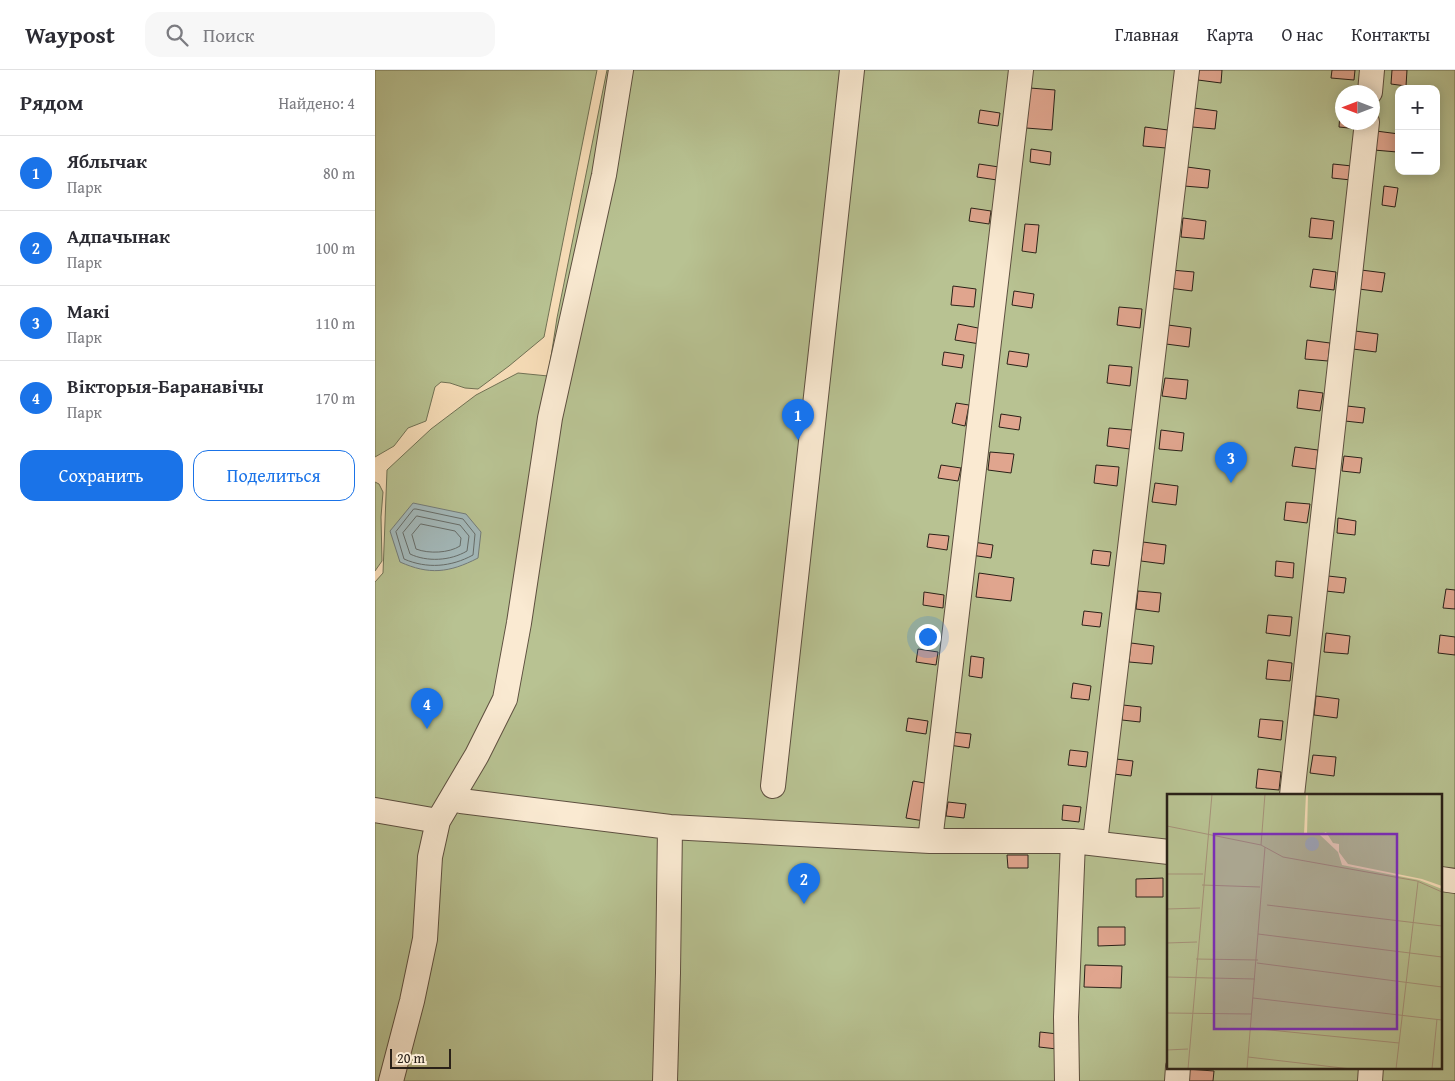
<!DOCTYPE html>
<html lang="ru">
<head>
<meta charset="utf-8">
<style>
	body { margin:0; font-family:"Gentium Book Plus",serif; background:#f7f7f7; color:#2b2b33 }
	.controls { position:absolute; right:15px; top:15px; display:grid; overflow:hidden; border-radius:10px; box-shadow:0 2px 12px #0003 }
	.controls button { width:45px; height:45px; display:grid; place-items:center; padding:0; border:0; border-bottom:1px solid #e1e1e2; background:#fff; color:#2b2b33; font:25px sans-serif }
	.compass { position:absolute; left:960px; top:15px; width:45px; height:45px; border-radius:50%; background:#fff; box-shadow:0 2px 12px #0003; rotate:270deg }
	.scale { position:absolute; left:15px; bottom:12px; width:61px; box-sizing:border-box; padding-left:5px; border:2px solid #2a2118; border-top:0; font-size:14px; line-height:18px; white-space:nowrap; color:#2a2118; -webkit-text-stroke:4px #faead2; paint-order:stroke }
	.you { position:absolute; left:552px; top:566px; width:18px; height:18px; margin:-12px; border:4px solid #fff; border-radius:50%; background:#1a73e8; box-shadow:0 0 0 8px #1a73e833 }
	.badge { display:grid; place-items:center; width:32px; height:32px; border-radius:50%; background:#1a73e8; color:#fff; font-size:16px; font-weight:700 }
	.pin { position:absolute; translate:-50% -41px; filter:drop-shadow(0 1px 2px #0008) }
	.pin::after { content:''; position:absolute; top:26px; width:18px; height:15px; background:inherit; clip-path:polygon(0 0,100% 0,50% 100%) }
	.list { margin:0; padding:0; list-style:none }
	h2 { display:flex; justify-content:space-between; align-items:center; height:65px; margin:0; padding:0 20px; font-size:21px }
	h2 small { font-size:16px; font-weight:400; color:#7c7c81 }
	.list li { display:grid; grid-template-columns:32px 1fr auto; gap:15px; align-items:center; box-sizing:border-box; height:75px; padding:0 20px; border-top:1px solid #e1e1e2 }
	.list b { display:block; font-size:19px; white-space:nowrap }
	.list p { margin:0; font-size:16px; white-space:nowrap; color:#7c7c81 }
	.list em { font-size:16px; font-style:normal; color:#7c7c81 }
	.actions { display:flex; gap:10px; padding:15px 20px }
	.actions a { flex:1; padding:11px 0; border:1px solid #1a73e8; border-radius:15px; text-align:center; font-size:18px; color:#1a73e8 }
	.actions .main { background:#1a73e8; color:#fff }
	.icon { flex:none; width:28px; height:28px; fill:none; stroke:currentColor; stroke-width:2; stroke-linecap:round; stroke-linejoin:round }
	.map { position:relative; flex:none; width:1080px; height:1011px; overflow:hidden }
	header { display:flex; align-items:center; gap:30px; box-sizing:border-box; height:70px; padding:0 25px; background:#fff; border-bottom:1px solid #e1e1e2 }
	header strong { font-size:24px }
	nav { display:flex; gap:28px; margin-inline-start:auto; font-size:18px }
	.search { width:350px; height:45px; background:#f7f7f7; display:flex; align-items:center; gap:12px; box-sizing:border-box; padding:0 18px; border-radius:15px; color:#7c7c81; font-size:19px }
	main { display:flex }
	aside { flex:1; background:#fff }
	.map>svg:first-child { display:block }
</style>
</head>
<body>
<header>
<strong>Waypost</strong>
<div class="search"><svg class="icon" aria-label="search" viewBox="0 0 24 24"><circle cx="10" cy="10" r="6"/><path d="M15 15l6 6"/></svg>Поиск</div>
<nav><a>Главная</a><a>Карта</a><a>О нас</a><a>Контакты</a></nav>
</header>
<main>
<aside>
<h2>Рядом<small>Найдено: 4</small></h2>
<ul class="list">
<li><span class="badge">1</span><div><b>Яблычак</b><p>Парк</p></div><em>80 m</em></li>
<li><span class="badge">2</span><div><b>Адпачынак</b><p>Парк</p></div><em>100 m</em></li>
<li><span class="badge">3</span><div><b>Макі</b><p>Парк</p></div><em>110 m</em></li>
<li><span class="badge">4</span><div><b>Вікторыя-Баранавічы</b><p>Парк</p></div><em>170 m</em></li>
</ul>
<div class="actions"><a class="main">Сохранить</a><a>Поделиться</a></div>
</aside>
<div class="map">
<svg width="1080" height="1011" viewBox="0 0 1080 1011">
	<rect width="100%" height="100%" fill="#f8deb9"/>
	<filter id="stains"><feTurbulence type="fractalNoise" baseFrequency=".004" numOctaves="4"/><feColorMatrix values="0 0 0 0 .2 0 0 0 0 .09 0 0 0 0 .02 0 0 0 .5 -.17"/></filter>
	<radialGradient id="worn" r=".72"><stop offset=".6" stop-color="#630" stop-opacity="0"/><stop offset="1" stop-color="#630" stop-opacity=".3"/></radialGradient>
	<path fill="#b8c292" stroke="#717255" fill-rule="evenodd" d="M0 0H222L169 267 134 296 103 319 90 318 75 313 66 312 60 317 51 351 33 358 19 376 0 387Z
		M232 0H1080V1011H0V512L8 503 12 400 56 359 101 325 143 303 173 306 182 248ZM1024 19H1061V101H1024ZM968 22H998V52H968ZM794 725H1066V997H794Z
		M0 412 4 414 8 422 6 447 7 491 0 501Z"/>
	<path fill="#a3b9bb" stroke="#737c7a" d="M38 433 91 444 106 462 103 488C74 503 54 505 25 492L15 461Z"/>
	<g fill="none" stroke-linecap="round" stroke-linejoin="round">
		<path stroke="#666d6a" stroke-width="1" d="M39 439H41L88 449 100 464 98 485C76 497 52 499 29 489L21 462Z
			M42 446 85 455 94 466 92 481C75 491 52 492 35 484L28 463Z
			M46 454 80 461 86 468 85 476C74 483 54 484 41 479L37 465Z"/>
	</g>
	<path fill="#e0a58e" stroke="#2a2118" d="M824 0H847L846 13 823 10Z
		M957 0H980L979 10 956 8Z
		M1017 0H1032L1031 16 1016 14Z
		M655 18 680 20 677 60 651 58Z
		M819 38 842 41 840 59 817 57Z
		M605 40 625 43 623 56 603 53Z
		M965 43H968V52H984L983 59 964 57Z
		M770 57 793 60 791 78 768 76Z
		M1001 61 1024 64 1022 82 999 80Z
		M656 79 676 82 675 95 655 92Z
		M604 94 624 97 622 110 602 107Z
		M958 94 977 96 976 110 957 108Z
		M812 97 835 100 833 118 809 116Z
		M1009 116 1023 118 1020 137 1007 135Z
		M596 138 616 141 614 154 594 151Z
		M808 148 831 151 829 169 806 167Z
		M936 148 959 151 957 169 934 167Z
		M650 154 664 155 661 183 647 181Z
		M938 199 961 202 959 220 935 217Z
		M796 200 819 202 817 221 794 218Z
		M986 200 1010 203 1007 222 984 219Z
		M578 216 601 219 599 237 576 235Z
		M639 221 659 224 657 238 637 235Z
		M744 237 767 239 765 258 742 255Z
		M583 254 608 259 605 274 580 270Z
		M793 255 816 258 814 277 791 274Z
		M980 261 1003 264 1001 282 978 279Z
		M932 270 955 273 953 291 930 289Z
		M634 281 654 284 652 297 632 294Z
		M569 282 589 285 587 298 567 295Z
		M734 295 757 297 755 316 732 313Z
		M790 308 813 310 811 329 787 326Z
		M924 320 948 323 945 341 922 338Z
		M581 333 594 335 590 356 577 353Z
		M972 336 990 338 988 353 970 351Z
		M626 344 646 347 644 360 624 357Z
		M734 358 757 360 755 379 732 376Z
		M786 360 809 363 807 381 784 379Z
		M920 377 943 380 941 399 917 396Z
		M615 382 639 384 636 403 613 400Z
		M969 386 987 388 985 403 967 401Z
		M566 395 586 398 583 411 563 408Z
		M721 395 744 397 742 416 719 413Z
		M780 413 803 416 801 435 777 432Z
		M911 432 935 434 932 453 909 450Z
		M963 448 981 451 980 465 962 463Z
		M554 464 574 466 572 480 552 477Z
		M598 472 618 475 616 488 596 485Z
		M768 472 791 475 789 494 766 491Z
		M718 480 736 482 734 496 716 494Z
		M901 491 919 493 918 508 900 506Z
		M604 503 639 508 636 531 601 527Z
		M953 506 971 508 969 523 951 521Z
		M1071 519 1080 520V539L1068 538Z
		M763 521 786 523 784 542 761 539Z
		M549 522 569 525 568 538 548 535Z
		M709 541 727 543 725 557 707 555Z
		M893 545 917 547 915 566 891 563Z
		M951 563 975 566 973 584 949 582Z
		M1065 565 1080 567V585L1063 583Z
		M756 573 779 576 777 594 754 592Z
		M543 579 563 582 561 595 541 592Z
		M596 586 609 588 607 608 594 606Z
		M893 590 917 593 915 611 891 609Z
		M698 613 716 616 714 630 696 628Z
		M941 626 964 629 962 648 939 645Z
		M748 635 766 637 765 652 747 650Z
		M533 648 553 651 551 664 531 661Z
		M885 649 908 651 906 670 883 667Z
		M576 662 596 664 594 678 574 675Z
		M695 680 713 682 711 697 693 695Z
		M938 685 961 687 959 706 935 703Z
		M741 689 758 691 756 706 739 704Z
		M883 699 906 702 904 720 881 718Z
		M538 711 555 714 549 751 531 748Z
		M573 732 591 734 589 748 571 746Z
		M688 735 706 737 704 752 687 750Z
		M632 785H653V798H633Z
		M788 808V827H761V809Z
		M723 857H750V875L723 876Z
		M710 895 747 896 746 918 709 917Z
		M665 962 683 964 682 979 664 977Z
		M812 999 839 1001 838 1011H811Z"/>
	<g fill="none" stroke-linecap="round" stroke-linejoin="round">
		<g stroke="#5e5040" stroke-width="26">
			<path id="minor" d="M995 22 997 0
				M398 716 477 0
				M917 725 992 52
				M77 728 86 731 295 757 555 771H698L794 782
				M0 740 63 751
				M555 771 646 0
				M720 772 812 0
				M1066 809 1080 811
				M16 1011 37 931 50 869 55 787 63 751 102 685 130 629 144 553 175 348 229 105 246 0
				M290 1011 293 903 295 757
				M692 1011 691 947 698 771
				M802 1011 803 997
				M995 1011 996 997"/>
		</g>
		<use href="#minor" stroke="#faead2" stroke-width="24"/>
	</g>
	<g transform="translate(792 724)">
		<rect width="275" height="275" fill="#f8deb9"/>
		<path d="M0 0H139L137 40 140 41 141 0H275V92L255 85 181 70 172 58V50L166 49 159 38 153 41 171 58 175 71 252 86 275 95V275H0Z" fill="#b8c292"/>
		<path d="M138 50a7 7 0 1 1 14 0a7 7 0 1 1-14 0Z" fill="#a3b9bb"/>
		<path fill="none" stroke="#a69279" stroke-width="1" d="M0 32 94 51 116 63 250 87 275 98M94 51 98 0M0 80H36M35 91 93 93M100 111 275 132M0 115 33 114M91 140 275 163M0 149 30 148M29 165 91 166M90 169 275 193M0 183 88 185M86 204 275 226M0 219 85 220M83 234 232 249M0 256 21 255M81 263 184 275M21 275 45 0M80 275 98 53M229 275 251 88M265 275 270 225"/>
		<path fill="#7b2cbf" fill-opacity="0.15" stroke="#7b2cbf" stroke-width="2.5" d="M47 40H230V235H47Z"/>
		<rect width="275" height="275" fill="none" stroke="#2a2118" stroke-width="2.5"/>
	</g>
	<rect width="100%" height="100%" filter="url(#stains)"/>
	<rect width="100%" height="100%" fill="url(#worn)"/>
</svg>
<div class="controls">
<button>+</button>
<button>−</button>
</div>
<svg class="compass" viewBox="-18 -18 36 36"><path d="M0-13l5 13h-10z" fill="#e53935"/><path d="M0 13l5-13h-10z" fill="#7c7c81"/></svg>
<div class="scale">20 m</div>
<div class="you"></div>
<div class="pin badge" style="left:423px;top:370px">1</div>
<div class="pin badge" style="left:429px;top:834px">2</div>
<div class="pin badge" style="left:856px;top:413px">3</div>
<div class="pin badge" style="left:52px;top:659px">4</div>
</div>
</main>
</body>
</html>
